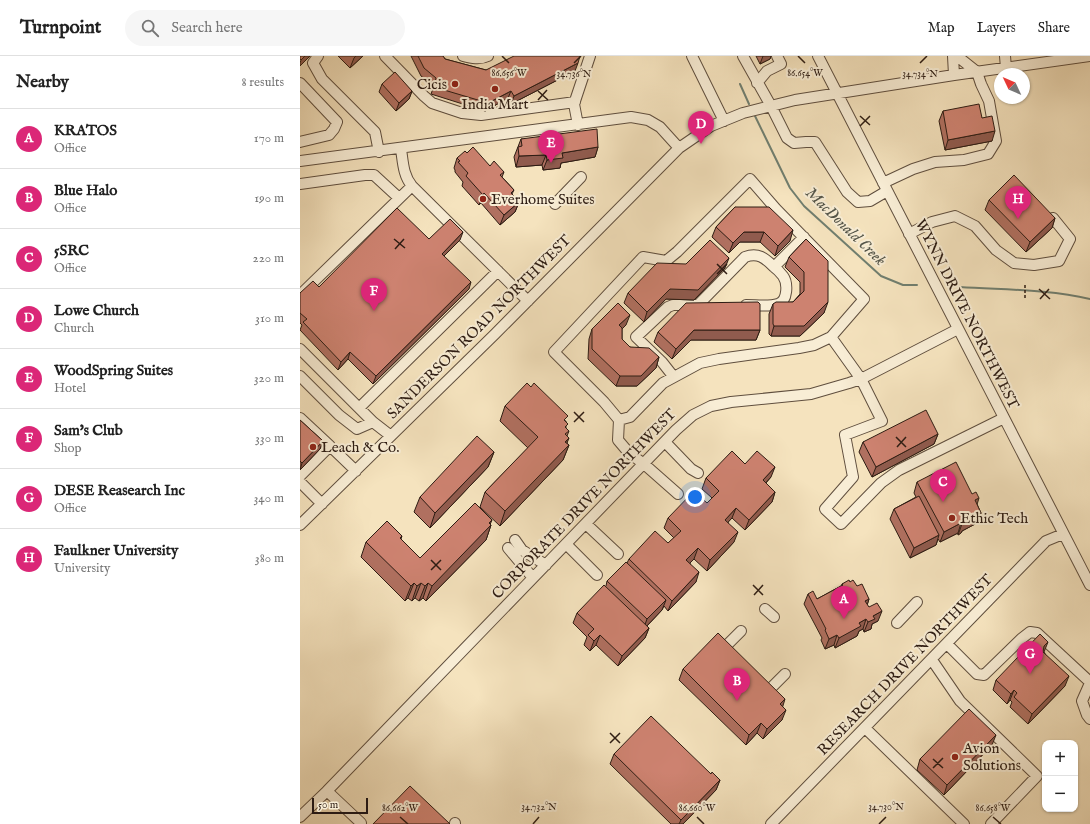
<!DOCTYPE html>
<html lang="en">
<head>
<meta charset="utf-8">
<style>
	body { margin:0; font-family:"IM FELL English",serif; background:#f6f6f6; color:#222 }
	.controls { position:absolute; right:12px; bottom:12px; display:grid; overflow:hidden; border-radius:8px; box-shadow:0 1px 3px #0004 }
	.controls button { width:36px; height:36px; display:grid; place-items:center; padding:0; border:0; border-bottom:1px solid #e0e0e0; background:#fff; color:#222; font:20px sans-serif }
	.compass { position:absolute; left:694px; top:12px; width:36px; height:36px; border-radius:50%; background:#fff; box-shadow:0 1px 3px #0004; rotate:314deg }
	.scale { position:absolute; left:12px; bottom:10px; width:56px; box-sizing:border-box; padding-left:4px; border:2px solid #2d1c13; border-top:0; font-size:11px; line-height:14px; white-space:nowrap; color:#2d1c13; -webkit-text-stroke:3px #f8edd5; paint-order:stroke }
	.you { position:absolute; left:395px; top:441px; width:14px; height:14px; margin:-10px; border:3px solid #fff; border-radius:50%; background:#1a73e8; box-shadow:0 0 0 6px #1a73e833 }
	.badge { display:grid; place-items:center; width:26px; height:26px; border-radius:50%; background:#db2777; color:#fff; font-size:13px; font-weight:700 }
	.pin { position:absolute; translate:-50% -33px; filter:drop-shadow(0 1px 2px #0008) }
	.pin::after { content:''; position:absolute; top:21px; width:14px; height:12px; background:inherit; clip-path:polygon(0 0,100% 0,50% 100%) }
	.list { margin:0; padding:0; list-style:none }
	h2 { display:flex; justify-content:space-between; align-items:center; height:52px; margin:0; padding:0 16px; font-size:17px }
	h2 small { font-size:13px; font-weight:400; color:#767676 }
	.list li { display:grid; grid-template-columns:26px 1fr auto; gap:12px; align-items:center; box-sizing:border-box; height:60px; padding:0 16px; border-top:1px solid #e0e0e0 }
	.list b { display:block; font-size:15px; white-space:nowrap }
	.list p { margin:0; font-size:13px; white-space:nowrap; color:#767676 }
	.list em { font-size:13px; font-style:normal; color:#767676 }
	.icon { flex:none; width:22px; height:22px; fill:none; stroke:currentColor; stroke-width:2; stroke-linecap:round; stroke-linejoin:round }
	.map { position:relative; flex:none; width:790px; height:768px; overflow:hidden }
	header { display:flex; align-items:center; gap:24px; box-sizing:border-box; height:56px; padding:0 20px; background:#fff; border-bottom:1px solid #e0e0e0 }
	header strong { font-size:19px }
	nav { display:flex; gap:22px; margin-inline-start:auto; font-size:14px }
	.search { width:280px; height:36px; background:#f6f6f6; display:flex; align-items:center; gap:10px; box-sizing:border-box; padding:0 14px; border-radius:22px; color:#767676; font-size:15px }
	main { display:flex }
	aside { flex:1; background:#fff }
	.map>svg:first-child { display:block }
</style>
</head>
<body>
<header>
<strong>Turnpoint</strong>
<div class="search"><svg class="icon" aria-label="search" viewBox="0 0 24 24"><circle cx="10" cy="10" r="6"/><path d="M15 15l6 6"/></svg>Search here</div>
<nav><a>Map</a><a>Layers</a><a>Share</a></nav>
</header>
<main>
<aside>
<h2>Nearby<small>8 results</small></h2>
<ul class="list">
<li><span class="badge">A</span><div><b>KRATOS</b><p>Office</p></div><em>170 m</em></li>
<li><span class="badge">B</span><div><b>Blue Halo</b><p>Office</p></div><em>190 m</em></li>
<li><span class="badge">C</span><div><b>5SRC</b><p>Office</p></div><em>220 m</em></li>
<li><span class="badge">D</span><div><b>Lowe Church</b><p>Church</p></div><em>310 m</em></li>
<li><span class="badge">E</span><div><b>WoodSpring Suites</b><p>Hotel</p></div><em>320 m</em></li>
<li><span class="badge">F</span><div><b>Sam's Club</b><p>Shop</p></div><em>330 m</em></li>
<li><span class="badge">G</span><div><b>DESE Reasearch Inc</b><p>Office</p></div><em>340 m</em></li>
<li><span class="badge">H</span><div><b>Faulkner University</b><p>University</p></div><em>380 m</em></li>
</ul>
</aside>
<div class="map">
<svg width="790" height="768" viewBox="0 0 790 768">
	<rect width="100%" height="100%" fill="#f5e3be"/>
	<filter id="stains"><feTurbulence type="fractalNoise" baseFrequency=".005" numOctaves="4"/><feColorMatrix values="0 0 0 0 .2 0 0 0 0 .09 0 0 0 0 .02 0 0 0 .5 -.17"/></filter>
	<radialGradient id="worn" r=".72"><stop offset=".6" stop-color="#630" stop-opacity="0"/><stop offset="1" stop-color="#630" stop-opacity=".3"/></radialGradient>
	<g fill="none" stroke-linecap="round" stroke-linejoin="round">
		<path stroke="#707e6f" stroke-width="2" d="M440 28 449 48
			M455 60 490 132 504 150 581 220 603 229H617
			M660 231C703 234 748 233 790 243"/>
		<g stroke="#5f4e3e" stroke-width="12">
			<path id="minor" d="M18 0 13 7 22 23 75 76 79 96
				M85 0 124 40 132 47 162 57 181 59 275 46
				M163 0C171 2 180 4 188 0
				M392 0 424 65
				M443 0 471 50 487 82 494 87 506 86H515L547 136 558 146 570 145 587 135
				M518 0 790 529
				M653 0 654 19
				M705 0 706 12
				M0 27 37 66 34 73 29 79 0 86
				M457 27 467 15 481 8 477 0
				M278 69 274 48 290 0
				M101 93C103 106 103 119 112 130L228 245
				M0 105 331 61 348 64 360 71 379 92
				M583 127 613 113 635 106 664 104 688 98 696 85 689 45 681 28 677 16 657 0
				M0 128 65 119H74L99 142
				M255 148 281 121
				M609 178 632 166 655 160 675 170 696 194 714 207 734 209 759 205 770 183 753 162
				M0 239 112 130
				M398 249 445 201C458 196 465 202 474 211
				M446 249C456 249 469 251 478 248 488 245 488 227 483 220 480 216 477 213 474 211L504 181
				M0 293 73 366
				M0 320 39 359 57 373 73 366 91 380
				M373 320 362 306 336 281 368 251 373 249H396
				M59 352 198 215
				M0 362 30 390
				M319 364 330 361 363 327 400 307 419 303 499 292 514 289 531 281
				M365 386 391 413 398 417
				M0 420 30 390 56 415
				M0 426 22 448
				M378 438 344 408 329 397 318 384 319 364 304 346 254 296 343 201 366 205 377 196 450 123 476 153 564 243 531 281 561 323 582 365 545 379 553 421 525 453 541 468 581 427 599 414 704 362
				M286 468 318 498
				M0 469 195 278 379 92 411 70 443 57 495 44 654 19 790 0
				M215 484 222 494 246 509
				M266 488 297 519
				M208 492 233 522
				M465 553 474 561
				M597 567 617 546
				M647 588 677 618 684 619 721 583 730 576 737 577 790 626
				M422 594 441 575
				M632 604 660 645 737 720 691 768
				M790 627 782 645 787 659 790 663
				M466 637 485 618
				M565 672 664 768
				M27 735 61 767
				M0 761 27 735 376 374 393 359 411 350 431 346 511 338 549 327 561 323 658 273
				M155 767V768
				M471 768 746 485 763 478"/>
		</g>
		<path stroke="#2d1c13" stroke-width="1.5" stroke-dasharray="3 2" stroke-linecap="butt" d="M725 242V229"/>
		<use href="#minor" stroke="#f8edd5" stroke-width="10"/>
	</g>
	<path fill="#b07060" stroke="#2d1c13" d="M38 0H63L50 12Z
		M111 0H143L145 3 186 14 275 15 211 48 208 42 185 55 131 38 134 30 121 20Z
		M456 0H471L470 3 460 8Z
		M82 28 112 35 109 43 96 55 79 36Z
		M643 55 682 62 692 85 645 94 639 65Z
		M221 83 298 91 295 101 261 107 260 112 243 114 242 109 216 111 214 101Z
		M167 97 190 110 204 116 202 121 214 134 212 138 219 146 215 156 200 169 181 147 179 149 162 130 163 126 155 116V114L154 112 157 102Z
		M689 144 755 162 752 172 726 196 685 154Z
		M435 151 490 185 475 200 460 186H440L429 197 412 181 416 171Z
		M129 183 160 184 144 200 169 233 73 328 48 303 38 314 0 274 2 269 0 267V237L19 231Z
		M506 183 524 257 500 280H471L469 278V258L473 248 493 246 500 238V226L485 211 489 201Z
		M425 212 394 244 366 243 344 266 324 247 328 237Z
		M326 269 322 273V283L330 291 359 301 356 312 337 330H316L288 303 289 283 292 273Z
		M460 274 456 284H391L372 303 354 286 358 276Z
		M205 350 266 365V373L269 375 267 380V387L269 389 263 404 200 470 180 451 185 436 228 392 200 365Z
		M0 364 23 385 20 393 0 414Z
		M638 378 634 388 572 421 559 396 563 386Z
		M194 396 188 411 130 472 114 456 120 441Z
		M445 408 471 421 466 427 475 436 472 446 445 474 432 462 428 466 434 486 407 515 394 503 390 507 396 526 368 555 364 550 362 554 347 570 349 572 345 582 318 610 296 589 290 595 284 589 287 581 273 567 277 557 306 530 307 525 327 507 329 503 368 487 374 482 364 472 368 462 407 447 412 442 402 433 406 422Z
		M617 426 677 448 681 457 677 467 662 475 661 477 658 479V477L640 486 638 483 636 489 610 502 590 463 594 453 616 441 614 437Z
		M190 468 191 469 186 484 126 545 123 542 119 545 115 542 112 545 108 542 105 545 61 501 66 486 102 480 101 483 120 502Z
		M550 526 557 530 569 543 567 549 578 565 572 568 571 573 564 576 563 573 559 575 557 580 535 592 534 589 525 593 521 584 522 582 504 548 508 538 517 543 541 530 542 528Z
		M744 596 765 630 728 668 710 651 712 646 710 644 707 648 693 634 696 624Z
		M383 613 482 651V664L463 683 457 677 446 689 379 624Z
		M692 689 644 739 617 714 620 703Z
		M314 698 420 724 416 734 383 768H371L310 708Z"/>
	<path fill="#905b4e" stroke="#2d1c13" d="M5 0H10L0 10V7L1 4Z
		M56 0H63L50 12 54 2Z
		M463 0H471L470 3 460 8Z
		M278 7 275 15 211 48 214 40Z
		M112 35 109 43 96 55 99 47Z
		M211 35 208 42 185 55 188 47Z
		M695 75 692 85 645 94 648 84Z
		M298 91 295 101 261 107 260 112 243 114 247 104 262 97Z
		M246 99 242 109 216 111 219 100Z
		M184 137 181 147 179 149 183 139Z
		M219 146 215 156 200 169 204 159Z
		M755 162 752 172 726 196 730 186Z
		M493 174 490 185 475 200 478 190Z
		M163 176 160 184 139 205 142 198Z
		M444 176H464L460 186H440L429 197 433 187Z
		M429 202 425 212 394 244 366 243 344 266 347 256 370 233Z
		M171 226 169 233 73 328 76 320Z
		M528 246 524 257 500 280H471L474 270Z
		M330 259 326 269 316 279 319 269Z
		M394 274H460L456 284H391L372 303 376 293Z
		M50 296 48 303 38 314 41 306Z
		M359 301 356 312 337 330H316L320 320Z
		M638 378 634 388 572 421 576 411Z
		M269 382 265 392 269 389 263 404 200 470 205 455Z
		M23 385 20 393 0 414 2 407Z
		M194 396 188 411 130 472 135 457Z
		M475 411 471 421 459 434 463 424Z
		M475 436 472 446 445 474 449 464Z
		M679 442 676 452 675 444Z
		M436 452 432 462 421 474 425 464Z
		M681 457 677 467 662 475 661 477 658 479 662 468 664 466Z
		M192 464 189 471 191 469 186 484 126 545 132 530Z
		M661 467 658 477 640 486 644 476Z
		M438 476 434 486 407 515 410 504Z
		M639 479 636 489 610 502 614 492Z
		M398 492 394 503 383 514 386 504Z
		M399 516 396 526 368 555 372 545Z
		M114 527 108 542 105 545 111 530Z
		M121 527 115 542 112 545 117 530Z
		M128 527 123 542 119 545 125 530Z
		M569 543 566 553 565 545Z
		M366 544 362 554 343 574 347 563Z
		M582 555 578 565 572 568 571 573 564 576 568 566 573 560Z
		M566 563 563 573 559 575 557 580 535 592 539 582 559 567Z
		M349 572 345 582 318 610 322 600Z
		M300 579 296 589 290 595 294 585Z
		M537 579 534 589 525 593 529 583Z
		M748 586 744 596 740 600 744 590Z
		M769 620 765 630 728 668 732 658Z
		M714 634 710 644 707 648 711 638Z
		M485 643 482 653 480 648Z
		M486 654 482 664 463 683 467 673Z
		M461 667 457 677 446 689 449 679Z
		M696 679 692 689 644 739 647 729Z
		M420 724 416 734 383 768H379L381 764Z"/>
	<path fill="#cd8270" stroke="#2d1c13" d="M0 0H5L1 4 0 3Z
		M118 0H143L145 3 186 14 214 0H280L278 7 214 40 211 35 188 47 134 31 136 22 124 12Z
		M95 16 112 35 99 47 82 28Z
		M679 48 682 62 692 60 695 75 648 84 643 55Z
		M297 73 298 91 262 97 263 102 247 104 246 99 219 100 218 91 222 90 221 83Z
		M173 91 190 110 194 105 204 116 200 119 214 134 211 137 219 146 204 159 184 137 183 139 166 120 168 117 158 106 160 105 157 102 165 95 167 97Z
		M714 119 755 162 730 186 689 144Z
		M435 151H469L493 174 478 190 464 176H444L433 187 416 171Z
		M97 152 129 183 150 163 163 176 142 198 171 226 76 320 50 296 41 306 3 266 7 263 0 257V237L13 225 19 231Z
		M506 183 528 205V246L504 270H474L473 268V248L476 246H493L504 235V216L489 201Z
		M410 184 429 202 398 234 370 233 347 256 328 237 357 207 386 208Z
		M458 246 460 248V274H394L376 293 358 276 386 247Z
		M318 247 330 259 319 269 322 272V283L330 291 349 292 359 301 341 320H320L292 293V273Z
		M227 327 231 331 234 327 268 360 264 364 268 368 265 371 269 375 265 378 269 382 265 386 269 389 205 455 185 436 238 381 205 350Z
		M626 354 638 378 576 411 563 386Z
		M0 364 23 385 2 407 0 405Z
		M177 380 194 396 135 457 120 441Z
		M432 395 445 408 457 395 475 411 463 424 475 436 449 464 436 452 425 464 438 476 410 504 398 492 386 504 399 516 372 545 329 503 355 475 368 487 381 475 368 462 394 435 407 447 419 435 406 422Z
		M656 406 672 438 676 436 679 442 675 444 681 457 664 466 665 467 662 468 661 467 644 476 617 426Z
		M619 440 639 479 614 492 594 453Z
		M175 447 192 464 189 467 191 469 132 530 128 527 125 530 121 527 117 530 114 527 111 530 66 486 87 465 102 480 100 482 120 502Z
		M326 506 366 544 347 563 307 525Z
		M549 524 550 526 553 524 557 530 562 528 569 543 565 545 569 551 577 547 582 555 573 560 575 563 568 566 566 563 559 567 561 570 539 582 537 579 529 583 525 574 526 573 508 538 513 535 517 543 543 529 542 528Z
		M304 529 349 572 322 600 300 579 294 585 288 579 294 573 277 557Z
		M418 577 485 643 480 648 486 654 467 673 461 667 449 679 383 613Z
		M740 578 748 586 744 590 743 596 769 620 732 658 714 641 717 637 714 634 711 638 696 624Z
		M669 653 696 679 647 729 620 703Z
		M351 660 411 718 412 716 420 724 381 764 314 698Z
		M110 730 150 768H73Z"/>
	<path fill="none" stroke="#2d1c13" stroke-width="1.5" d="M202 0 209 7M498 0 505 7M274 7 281 0M620 7 627 0M238 35 248 44M238 44 247 34M560 60 570 69M560 70 570 60M94 183 105 192M95 193 104 183M417 208 427 218M417 218 427 208M739 233 750 243M740 243 749 233M274 356 284 366M274 366 284 356M596 381 606 391M597 391 606 381M131 504 141 514M131 514 141 504M453 529 463 539M454 539 463 529M310 677 320 687M310 687 320 677M633 703 643 712M633 712 643 702M100 761 108 768M397 761 404 768M693 761 701 768M233 768 239 761M579 768 586 761"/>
	<g fill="#8f2418" stroke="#f8edd5" stroke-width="1.5">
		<circle cx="155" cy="28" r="4"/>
		<circle cx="195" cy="33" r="4"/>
		<circle cx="183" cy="143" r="4"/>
		<circle cx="13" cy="391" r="4"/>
		<circle cx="652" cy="462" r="4"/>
		<circle cx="655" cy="701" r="4"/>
	</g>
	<g text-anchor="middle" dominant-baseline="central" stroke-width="4" stroke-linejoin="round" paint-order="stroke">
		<g font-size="15" fill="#2d1c13" stroke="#f8edd5" text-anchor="start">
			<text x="147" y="28" text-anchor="end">Cicis</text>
			<text x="195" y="48" text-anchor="middle">India Mart</text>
			<text x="191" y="143">Everhome Suites</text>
			<text x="21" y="391">Leach &amp; Co.</text>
			<text x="660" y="462">Ethic Tech</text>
			<text x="663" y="692">Avion<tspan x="663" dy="17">Solutions</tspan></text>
		</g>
		<g font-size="15" fill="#2d1c13" stroke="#f8edd5">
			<text transform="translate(667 258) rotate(63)">WYNN DRIVE NORTHWEST</text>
			<text transform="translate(179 271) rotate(-45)">SANDERSON ROAD NORTHWEST</text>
			<text transform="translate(284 448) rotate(-46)">CORPORATE DRIVE NORTHWEST</text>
			<text transform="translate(605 609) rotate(-46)">RESEARCH DRIVE NORTHWEST</text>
		</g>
		<g font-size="16" font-style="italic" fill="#545549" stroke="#f8edd5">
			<text transform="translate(545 171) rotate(44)">MacDonald Creek</text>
		</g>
	</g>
	<g font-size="10" text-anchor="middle" fill="#2d1c13" stroke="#f8edd5" stroke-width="4" stroke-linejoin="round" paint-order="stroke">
		<text x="209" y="20">86.656°W</text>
		<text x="505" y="20">86.654°W</text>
		<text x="274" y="21">34.736°N</text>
		<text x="620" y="21">34.734°N</text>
		<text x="239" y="754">34.732°N</text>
		<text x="586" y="754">34.730°N</text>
		<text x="100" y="755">86.662°W</text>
		<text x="397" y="755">86.660°W</text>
		<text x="693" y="755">86.658°W</text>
	</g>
	<rect width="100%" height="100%" filter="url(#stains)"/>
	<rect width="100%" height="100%" fill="url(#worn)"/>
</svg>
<div class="controls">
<button>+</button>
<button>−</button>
</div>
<svg class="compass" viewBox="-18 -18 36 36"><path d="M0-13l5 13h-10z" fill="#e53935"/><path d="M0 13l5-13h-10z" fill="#767676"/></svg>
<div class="scale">50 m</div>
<div class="you"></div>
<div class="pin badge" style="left:544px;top:563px">A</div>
<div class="pin badge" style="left:437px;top:645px">B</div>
<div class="pin badge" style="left:643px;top:446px">C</div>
<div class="pin badge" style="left:401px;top:88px">D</div>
<div class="pin badge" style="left:251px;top:107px">E</div>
<div class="pin badge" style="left:74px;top:255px">F</div>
<div class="pin badge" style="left:730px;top:618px">G</div>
<div class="pin badge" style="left:718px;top:163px">H</div>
</div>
</main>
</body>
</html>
